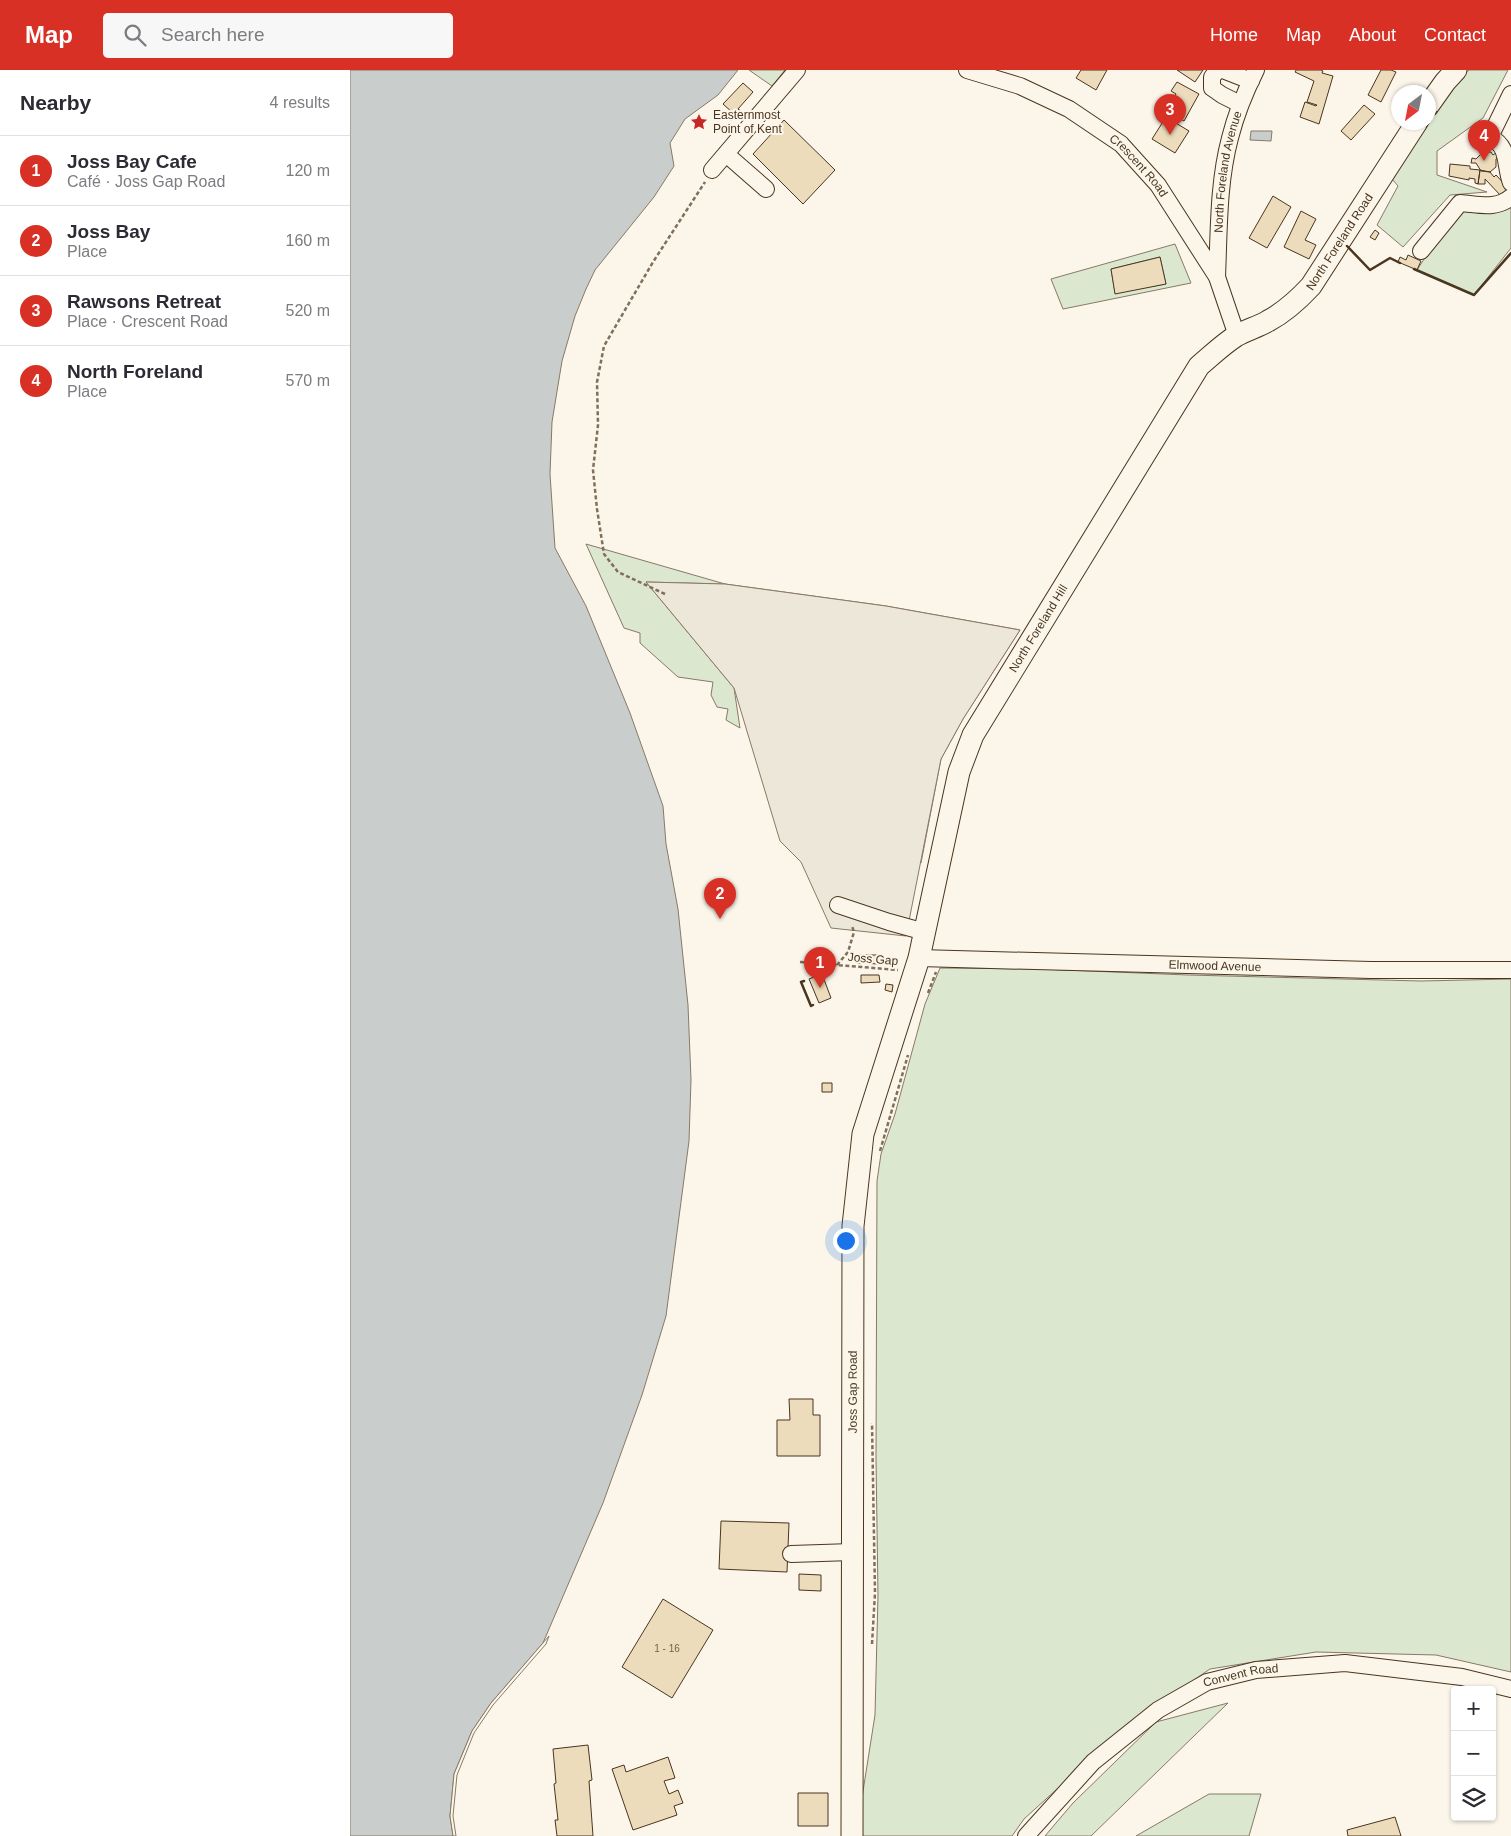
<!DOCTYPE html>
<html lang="en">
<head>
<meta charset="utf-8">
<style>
	body { margin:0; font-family:Helvetica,sans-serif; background:#f7f7f7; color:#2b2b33 }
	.controls { position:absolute; right:15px; bottom:15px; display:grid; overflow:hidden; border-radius:5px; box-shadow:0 1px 4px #0004 }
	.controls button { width:45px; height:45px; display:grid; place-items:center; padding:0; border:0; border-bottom:1px solid #e1e1e2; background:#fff; color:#2b2b33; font:25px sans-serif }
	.compass { position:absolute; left:1041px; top:15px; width:45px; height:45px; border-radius:50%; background:#fff; box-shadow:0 1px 4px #0004; rotate:212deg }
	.you { position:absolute; left:495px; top:1170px; width:18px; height:18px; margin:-12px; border:4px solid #fff; border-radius:50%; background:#1a73e8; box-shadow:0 0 0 8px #1a73e833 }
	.badge { display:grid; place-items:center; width:32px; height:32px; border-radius:50%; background:#d93025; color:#fff; font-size:16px; font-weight:700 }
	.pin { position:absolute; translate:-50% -41px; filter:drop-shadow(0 1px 2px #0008) }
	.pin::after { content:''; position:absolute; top:26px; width:18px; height:15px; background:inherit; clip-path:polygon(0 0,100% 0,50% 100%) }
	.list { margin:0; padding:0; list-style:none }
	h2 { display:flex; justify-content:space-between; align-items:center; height:65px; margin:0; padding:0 20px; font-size:21px }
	h2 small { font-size:16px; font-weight:400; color:#7c7c81 }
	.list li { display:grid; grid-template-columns:32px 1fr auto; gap:15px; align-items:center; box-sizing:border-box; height:70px; padding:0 20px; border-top:1px solid #e1e1e2 }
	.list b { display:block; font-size:19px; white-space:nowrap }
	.list p { margin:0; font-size:16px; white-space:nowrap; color:#7c7c81 }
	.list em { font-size:16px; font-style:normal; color:#7c7c81 }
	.icon { flex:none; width:28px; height:28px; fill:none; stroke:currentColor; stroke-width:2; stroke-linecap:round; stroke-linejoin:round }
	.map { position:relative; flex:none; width:1161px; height:1766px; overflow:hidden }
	header { display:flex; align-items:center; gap:30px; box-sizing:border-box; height:70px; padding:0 25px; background:#d93025; color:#fff }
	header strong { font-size:24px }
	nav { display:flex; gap:28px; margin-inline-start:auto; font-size:18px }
	.search { width:350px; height:45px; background:#f7f7f7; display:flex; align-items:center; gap:12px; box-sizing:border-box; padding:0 18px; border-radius:5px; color:#7c7c81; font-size:19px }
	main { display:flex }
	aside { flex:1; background:#fff }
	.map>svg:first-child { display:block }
</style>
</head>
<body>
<header>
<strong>Map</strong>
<div class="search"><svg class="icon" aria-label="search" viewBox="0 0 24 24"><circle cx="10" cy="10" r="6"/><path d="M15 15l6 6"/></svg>Search here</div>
<nav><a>Home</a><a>Map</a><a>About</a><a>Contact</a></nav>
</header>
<main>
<aside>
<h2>Nearby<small>4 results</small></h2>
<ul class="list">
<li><span class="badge">1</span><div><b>Joss Bay Cafe</b><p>Café · Joss Gap Road</p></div><em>120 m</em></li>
<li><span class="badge">2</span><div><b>Joss Bay</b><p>Place</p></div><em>160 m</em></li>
<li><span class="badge">3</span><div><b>Rawsons Retreat</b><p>Place · Crescent Road</p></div><em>520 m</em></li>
<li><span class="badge">4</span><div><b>North Foreland</b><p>Place</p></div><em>570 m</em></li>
</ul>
</aside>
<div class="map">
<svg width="1161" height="1766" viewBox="0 0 1161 1766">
	<rect width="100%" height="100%" fill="#fbf6e9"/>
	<path fill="#dce7d0" stroke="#887966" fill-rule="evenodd" d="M399 0H435L422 16Z
		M1119 0H1158L1133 48 1087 81V105L1137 122 1100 125 1053 177 1027 155 1048 116 1042 109 1108 9Z
		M1161 127V178L1124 225 1067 200 1110 133Z
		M825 174 841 213 713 239 701 209ZM810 187 816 214 765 223 761 199Z
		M236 474 375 514 536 536 670 560 613 649 591 689 571 793 375 514 296 512 384 618 390 658 376 650 378 639 367 637 361 625 363 612 328 607 290 573V563L274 558Z
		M590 898 689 899 838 905 1071 911 1161 909V1602L1086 1585 966 1582 860 1599 804 1637 740 1689 674 1749 662 1766H511V1734L525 1645 528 1525 526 1388 527 1111 531 1084 545 1044 575 934Z
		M878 1633 741 1766H695L723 1733 806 1652Z
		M859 1724H911L899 1766H786Z"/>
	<path fill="#ede7d9" stroke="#887966" d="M296 512 375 514 536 536 670 560 613 649 591 689 556 866 481 858 451 792 430 771 384 618Z"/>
	<path fill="#c9cecd" stroke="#887966" d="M0 0H388L368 25 335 49 320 73 324 96 304 127 245 200 236 219 225 246 212 291 202 352 200 404 205 478 236 536 280 643 313 736 316 774 328 839 338 935 341 1010 339 1071 316 1246 292 1325 253 1433 193 1573 141 1633 122 1661 104 1704 100 1746 103 1766H0Z
		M901 61H922L921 71 900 70Z"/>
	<path fill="#fbf6e9" stroke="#887966" d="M199 1566 196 1574 143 1635 124 1663 107 1705 103 1746 106 1766H103L100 1746 104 1704 122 1661 141 1633Z"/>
	<path fill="#ecdcbc" stroke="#4a3520" d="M731 0H757L746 20 726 8Z
		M827 0H853L845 12Z
		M946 0H971L973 1 972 3 983 6 969 54 950 47 955 32 966 36 967 35 957 32 964 11 945 2Z
		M1031 0H1041L1046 2 1031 32 1018 25Z
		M827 12 849 24 834 51 816 41 826 24 821 21Z
		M393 13 403 22 388 39 391 41 381 51 378 48 383 43 373 34Z
		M1014 35 1025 44 1001 70 991 61Z
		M816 47 839 61 825 83 802 69Z
		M434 50 485 100 453 134 403 84Z
		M1133 82H1141L1143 85 1147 82 1150 86 1146 89V97L1140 102 1131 101 1126 93H1121L1122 88 1126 89Z
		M1100 94 1120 96V99L1130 100 1128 114 1125 113V109L1119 108V110L1099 106Z
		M1130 100 1140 102 1144 107 1146 105 1160 120 1152 127 1135 109V114H1128Z
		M923 126 941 137 917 178 899 168Z
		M951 141 966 149 955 170 966 175 959 189 934 177Z
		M1025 160 1029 163 1025 170 1020 167Z
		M1058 185 1071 191 1067 200 1048 192 1050 187 1056 190Z
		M810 187 816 214 765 224 761 199Z
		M507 885H529V894L507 893Z
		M472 904 481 928 469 933 459 909Z
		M511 905H529L530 912 511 913Z
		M536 914 543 915 542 922 535 920Z
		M472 1013H482V1022H472Z
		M439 1329H463V1345H470V1386H427V1350H440Z
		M371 1451 439 1453 437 1502 369 1499Z
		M449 1504 471 1505V1521L449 1520Z
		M313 1529 363 1560 322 1628 272 1597Z
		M238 1675 242 1710 239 1711 243 1766H207L205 1750H208L204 1714 206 1713 203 1679Z
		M318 1687 325 1708 314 1711 319 1724 328 1720 333 1733 324 1736 327 1745 283 1760 262 1699 274 1695 276 1702Z
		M448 1723H478V1756H448Z
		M1045 1747 1051 1766H998L997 1760Z"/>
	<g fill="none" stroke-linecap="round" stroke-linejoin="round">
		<g stroke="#4a3520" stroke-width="18">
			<g id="minor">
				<path id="s1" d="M617 0 670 16 719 39 771 74 808 115 867 207 887 266"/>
				<path d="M868 0 862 7V18L872 25 890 34"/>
				<path d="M873 0 901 11"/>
				<path d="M1161 24 1140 67C1160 77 1154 94 1161 113"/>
				<path d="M376 84 416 119"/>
				<path d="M362 100 447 0"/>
				<path d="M1071 181 1110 133C1128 134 1146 140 1161 127"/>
				<path id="s2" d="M867 207C869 161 868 113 880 68 886 44 895 22 906 0"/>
				<path d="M488 835 539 852 575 862"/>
				<path id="s3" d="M569 888 1021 900H1161"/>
				<path d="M441 1484 502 1482"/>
				<path id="s4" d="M676 1766 743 1692 808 1640 857 1612 906 1600 995 1593 1112 1607 1161 1619"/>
			</g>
		</g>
		<g stroke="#4a3520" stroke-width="23">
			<g id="major">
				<path d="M1078 36 1095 12 1106 0"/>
				<path id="s5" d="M502 1766 503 1156 513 1064 569 888 609 702 623 665 849 296C861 286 872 275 886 266 896 260 908 257 918 251 935 242 948 230 961 216L1067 52"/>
			</g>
		</g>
		<path stroke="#7f6f5c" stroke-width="2.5" stroke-dasharray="4 2.5" stroke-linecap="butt" d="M315 524 268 502 254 484 247 439 243 400 248 355 247 312 254 276 303 192 355 112
			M450 892 548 900
			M487 895 498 882 504 862 502 856
			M578 923 586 902
			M530 1081 558 985
			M522 1574 525 1523 522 1353"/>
		<use href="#minor" stroke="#fbf6e9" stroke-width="16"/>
		<use href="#major" stroke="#fbf6e9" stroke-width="21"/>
		<path stroke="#4a3520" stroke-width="1" stroke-dasharray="6 2.5" stroke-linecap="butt" d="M1076 58 1087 41"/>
		<path stroke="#4a3520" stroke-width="2.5" d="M997 176 1020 200 1040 188 1050 193
			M1064 199 1124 225 1161 183
			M454 911 451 912 461 936 463 935"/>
	</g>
	<defs>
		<g id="sight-bare" transform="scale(1.35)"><path d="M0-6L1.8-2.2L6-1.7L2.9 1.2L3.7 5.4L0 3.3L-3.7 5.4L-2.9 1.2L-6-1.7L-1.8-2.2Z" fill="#c62828" stroke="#fbf6e9" stroke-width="2.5" paint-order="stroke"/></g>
	</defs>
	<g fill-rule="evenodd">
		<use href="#sight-bare" x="349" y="52"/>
	</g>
	<g text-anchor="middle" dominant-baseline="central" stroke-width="4" stroke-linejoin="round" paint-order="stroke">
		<g font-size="10" fill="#725f47">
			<text x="317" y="1578">1 - 16</text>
		</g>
		<g font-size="12" fill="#4a3520" stroke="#fbf6e9" text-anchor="start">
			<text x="363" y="45">Easternmost<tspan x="363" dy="14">Point of Kent</tspan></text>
		</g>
		<g font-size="12" fill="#4a3520" stroke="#fbf6e9">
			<text stroke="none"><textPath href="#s1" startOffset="200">Crescent Road</textPath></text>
			<text stroke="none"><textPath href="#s2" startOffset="106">North Foreland Avenue</textPath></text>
			<text stroke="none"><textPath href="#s5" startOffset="1741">North Foreland Road</textPath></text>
			<text stroke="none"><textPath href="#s5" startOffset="1242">North Foreland Hill</textPath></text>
			<text transform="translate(523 889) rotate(5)">Joss Gap</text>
			<text stroke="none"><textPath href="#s3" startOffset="296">Elmwood Avenue</textPath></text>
			<text stroke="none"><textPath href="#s5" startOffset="444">Joss Gap Road</textPath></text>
			<text stroke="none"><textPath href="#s4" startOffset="274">Convent Road</textPath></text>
		</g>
	</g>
</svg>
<div class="controls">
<button>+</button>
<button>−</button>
<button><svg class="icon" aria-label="layers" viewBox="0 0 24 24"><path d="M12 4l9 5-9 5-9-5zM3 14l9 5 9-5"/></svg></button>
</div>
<svg class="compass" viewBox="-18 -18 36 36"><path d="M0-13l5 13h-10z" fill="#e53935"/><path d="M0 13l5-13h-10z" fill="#7c7c81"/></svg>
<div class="you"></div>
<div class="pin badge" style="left:470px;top:918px">1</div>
<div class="pin badge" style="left:370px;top:849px">2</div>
<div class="pin badge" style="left:820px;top:65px">3</div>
<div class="pin badge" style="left:1134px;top:91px">4</div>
</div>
</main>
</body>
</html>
